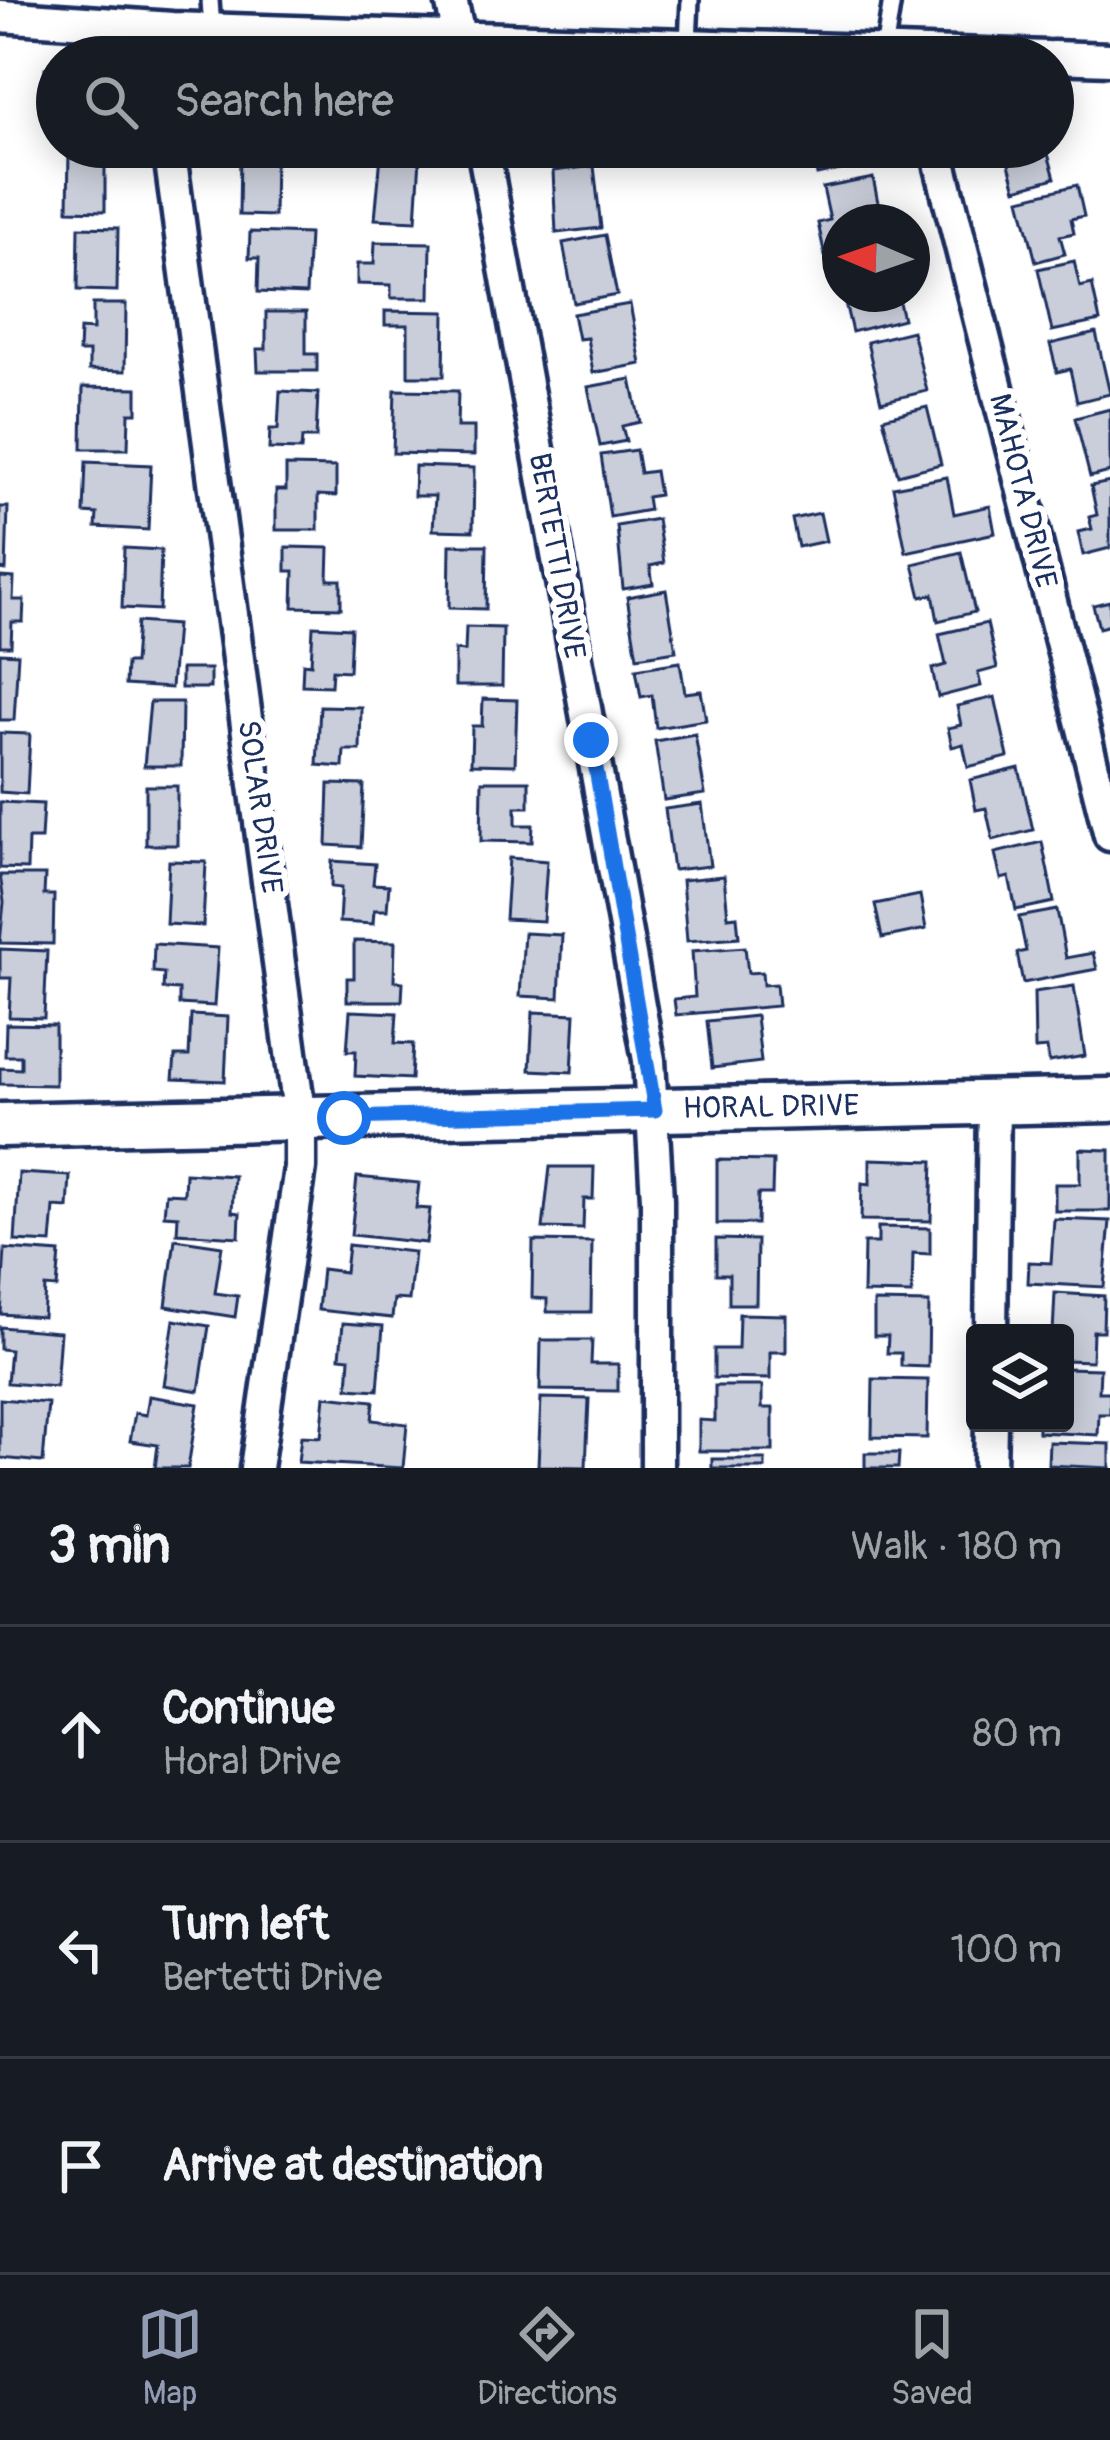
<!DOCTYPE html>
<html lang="en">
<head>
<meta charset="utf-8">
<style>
	body { margin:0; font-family:Pangolin,sans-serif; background:#20242c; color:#f1f3f6 }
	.controls { position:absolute; right:36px; bottom:36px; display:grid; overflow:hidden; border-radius:12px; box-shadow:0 6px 30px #0003 }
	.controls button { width:108px; height:108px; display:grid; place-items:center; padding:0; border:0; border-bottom:3px solid #363941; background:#171b24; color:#f1f3f6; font:60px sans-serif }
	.compass { position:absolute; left:822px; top:204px; width:108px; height:108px; border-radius:50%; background:#171b24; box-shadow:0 6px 30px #0003; rotate:272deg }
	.stop { position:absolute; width:36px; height:36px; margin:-27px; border:9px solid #1a73e8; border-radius:50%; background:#fff }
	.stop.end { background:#1a73e8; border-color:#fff; box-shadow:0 3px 12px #0008 }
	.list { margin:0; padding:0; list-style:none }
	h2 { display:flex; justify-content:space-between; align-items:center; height:156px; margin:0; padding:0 48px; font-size:51px }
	h2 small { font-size:39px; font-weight:400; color:#9ea1a6 }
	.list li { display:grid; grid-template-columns:78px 1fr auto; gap:36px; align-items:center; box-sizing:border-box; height:216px; padding:0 48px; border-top:3px solid #363941 }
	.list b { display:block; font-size:45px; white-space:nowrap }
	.list p { margin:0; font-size:39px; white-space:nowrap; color:#9ea1a6 }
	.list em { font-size:39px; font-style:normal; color:#9ea1a6 }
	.icon { flex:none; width:66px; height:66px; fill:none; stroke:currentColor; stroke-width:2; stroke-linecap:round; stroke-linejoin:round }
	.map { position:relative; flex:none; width:1110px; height:1468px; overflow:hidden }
	.search { position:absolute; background:#171b24; box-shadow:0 6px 30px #0003; left:36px; right:36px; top:36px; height:132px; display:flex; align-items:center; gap:30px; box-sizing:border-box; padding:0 42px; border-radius:66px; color:#9ea1a6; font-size:45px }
	.sheet { height:804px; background:#171b24 }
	nav { display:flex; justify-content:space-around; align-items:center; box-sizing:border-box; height:168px; border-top:3px solid #363941; background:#171b24; font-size:33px; color:#9ea1a6 }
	nav a { display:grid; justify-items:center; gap:6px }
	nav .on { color:#919bb2 }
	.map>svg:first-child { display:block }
</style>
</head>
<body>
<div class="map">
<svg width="1110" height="1468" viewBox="0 0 1110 1468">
	<rect width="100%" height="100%" fill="#fff"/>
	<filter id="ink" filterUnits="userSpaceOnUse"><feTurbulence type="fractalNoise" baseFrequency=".00833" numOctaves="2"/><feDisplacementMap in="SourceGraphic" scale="24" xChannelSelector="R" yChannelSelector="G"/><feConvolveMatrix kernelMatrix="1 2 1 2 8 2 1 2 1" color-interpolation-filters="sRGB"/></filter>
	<g filter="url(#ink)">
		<path fill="#caceda" stroke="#1b2f5e" stroke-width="3" d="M45 68H57V131L55 90H44Z
			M542 147H627L628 151 545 163Z
			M811 147H859L863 165 817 175Z
			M1004 147H1046L1055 178 1016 189Z
			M240 151H275L274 216 239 215Z
			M69 152H105V211L68 210Z
			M381 155 420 158 416 221 375 219Z
			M594 166 601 228 556 233 553 171Z
			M873 178 882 222H840V252L825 256 818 223 830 220 823 188Z
			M1077 185 1084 216 1071 219 1074 233 1060 236 1065 254 1036 262 1020 199Z
			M79 227 118 228 117 291 78 290Z
			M250 232 309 234 306 294 258 292 259 258H249Z
			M605 235 617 295 574 303 563 243Z
			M375 242 431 243 430 298H391V285L357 284V264H374Z
			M1074 261 1080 287 1092 284 1100 321 1052 331 1038 269Z
			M843 294H897L903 319 852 332Z
			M93 304H126L125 371 89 370V352H79L80 329 93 330Z
			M630 304 641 364 593 373 587 338 578 339 573 314Z
			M385 311 445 312 444 376H408V325H385Z
			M266 312H306V354H317V371H258L257 349H266Z
			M912 331 927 391 881 402 867 342Z
			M1096 333 1110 394 1077 402 1070 369 1057 372 1050 344Z
			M631 379 640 422 622 426 626 441 600 446 588 387Z
			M83 387 137 388V413H129L128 449H82Z
			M395 390 458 391 457 427H474V455L393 453Z
			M280 391 318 393 316 438H302L301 450 269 449 270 429H278Z
			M927 407 941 464 898 475 883 418Z
			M1110 409V472L1090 477 1075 418Z
			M636 450 640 473 655 471 659 495 647 497 649 510 610 517 601 455Z
			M86 462 151 465 148 530 96 527 97 514 84 513Z
			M286 466 336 467V496L318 495V530H276V490H286Z
			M415 466 474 468 473 531 433 530 435 496H414Z
			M947 477 954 514 990 506 995 533 906 552 893 487Z
			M1110 482V548L1083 555 1078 532 1092 529 1089 517 1097 515 1091 486Z
			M0 507H8L6 570 0 569Z
			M820 513 826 541 798 547 792 519Z
			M657 519 664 563 650 566 653 584 623 589 617 526Z
			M450 545H487L486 609 449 608Z
			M286 547 329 548 328 580H341V608L293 607 294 571H286Z
			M124 548 161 550 159 610 122 608Z
			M961 552 975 612 938 621 933 594 921 597 913 564Z
			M0 577 14 578 13 600H24L23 622H12L11 646H0Z
			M666 590 676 651 637 657 627 597Z
			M1110 601V625L1099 628 1093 605Z
			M137 622 176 625 171 688 125 685 126 663H134Z
			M987 623 997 668 978 673 981 686 938 697 932 669 946 665 939 634Z
			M313 626 351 628 349 671 332 670 331 686 302 685 303 663 311 664Z
			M466 627 503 628 502 686H455V650L465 651Z
			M0 653 18 654 14 720H0Z
			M680 662 685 693 701 691 706 720 656 728 652 695 641 697 636 669Z
			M181 669H210V688H181Z
			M995 697 1008 757 968 767 963 744 952 747 948 728 961 725 957 706Z
			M483 699 517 700 515 765 471 764 472 726H482Z
			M150 702H182L181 766H144Z
			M320 706 361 707 360 750H344L343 767 317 765Z
			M0 733 30 734 27 794 0 792Z
			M695 734 705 794 664 800 655 741Z
			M1019 768 1033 830 993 840 986 808 976 810 970 780Z
			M482 781H529V807H516V825H533L532 842 481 841Z
			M329 784 364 785 361 847 327 845Z
			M146 786H177V845H146Z
			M0 802 43 804 41 839H28L27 869 0 868Z
			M702 804 710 866 673 870 665 809Z
			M1042 842 1054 902 1016 910 1009 877 1001 879 995 853Z
			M509 858 547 861 543 921 505 919Z
			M169 861 206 862 203 926 166 924Z
			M332 861 375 864 373 884 389 885 387 910H374L373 924 339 922 341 888 331 887Z
			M0 875H45L44 895H54L53 944 0 943 4 902Z
			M724 876 728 917 737 916 739 937 687 941 682 880Z
			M920 895 926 929 882 938 875 904Z
			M1057 910 1066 958 1093 953 1097 969 1023 983 1017 953 1026 951 1019 917Z
			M524 933 562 935 559 998 520 996Z
			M354 941 395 942 394 981 403 982 402 1001H347V978H354Z
			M154 944 218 948 214 1006 179 1004V990L163 989 164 973 153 972Z
			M745 947 748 973 762 972 763 985 776 984 778 1006 676 1015 674 999 695 997 692 951Z
			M0 949 47 951 44 1018 9 1017 11 978H0Z
			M1074 986 1085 1056 1049 1062 1047 1048 1035 1049 1034 992Z
			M350 1011 397 1013 395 1043 413 1044 411 1079 355 1076 356 1051H347Z
			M533 1012 575 1014 572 1072 530 1070Z
			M191 1015 228 1017 225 1081 173 1079 175 1056H189Z
			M756 1016 761 1062 712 1068 707 1021Z
			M6 1024 55 1025V1085L0 1084V1068L21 1069V1056H5Z
			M1080 1149 1110 1150V1211H1055V1184H1080Z
			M870 1159 933 1161 931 1221 861 1220 862 1183 870 1184Z
			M717 1160 773 1161 772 1194H758L757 1224H717Z
			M550 1167H594L593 1199H584L583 1229 543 1228Z
			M19 1173 70 1176 68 1208 54 1207 51 1243 15 1241Z
			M185 1173 234 1176 232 1212 240 1213 239 1237 177 1233 178 1216 164 1215 166 1193 184 1194Z
			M357 1177 419 1183 416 1208 430 1209 426 1243 351 1235Z
			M1054 1219 1110 1221 1104 1287 1028 1283 1029 1262 1051 1263Z
			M878 1227 930 1228V1254L913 1253 912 1294 863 1293 864 1243H878Z
			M175 1239 222 1246 215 1293 238 1296 235 1317 166 1306Z
			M716 1239 757 1240 756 1304H729V1274H716Z
			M533 1241 592 1242 591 1312H547V1299L532 1298Z
			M348 1245 414 1252 409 1300 394 1299 392 1318 318 1310 322 1269 345 1272Z
			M5 1249 60 1253 57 1288 45 1287 43 1317 1 1314Z
			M1055 1293 1104 1296 1103 1331H1093L1092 1361 1065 1360V1333H1053Z
			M874 1302 929 1303 928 1367 901 1366V1353H887L888 1336H874Z
			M739 1314 786 1315V1352H770V1379L714 1378V1349H738Z
			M174 1320 209 1326 199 1391 164 1385Z
			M343 1323 383 1326 378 1390 348 1388 350 1358 340 1357Z
			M0 1327 60 1332 56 1387 7 1383 10 1350 0 1349Z
			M541 1340H592L591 1364H618V1391L540 1390Z
			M1065 1368 1100 1369 1099 1392H1110V1414H1099L1098 1435 1038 1432V1423H1065Z
			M873 1379 928 1380 927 1438 872 1437Z
			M715 1386H762V1408H773V1451H699V1420L715 1421Z
			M149 1396 198 1404 188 1468H155L158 1445 130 1441 135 1413 146 1415Z
			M325 1396 374 1401 372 1420 407 1424 403 1468 298 1462 301 1436 321 1437Z
			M541 1398 589 1399 586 1467 538 1466Z
			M0 1399 48 1403 43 1462 0 1458Z
			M1049 1442 1110 1444V1468L1048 1465Z
			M865 1453H899L898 1468H865Z
			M712 1459H765V1468H712Z"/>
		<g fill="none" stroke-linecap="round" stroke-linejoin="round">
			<g stroke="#1b2f5e" stroke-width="24">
				<path id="lane" d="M210 0 212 29
					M688 43 690 0
					M884 51 892 0"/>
			</g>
			<g stroke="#1b2f5e" stroke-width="39">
				<path id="street" d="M451 0 464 57
					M0 16 172 28 1047 57
					M164 57 172 28
					M1053 57 1110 59
					M169 147 300 1119V1168L256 1468
					M483 147 649 1060 657 1199V1468
					M936 147 1110 835
					M991 1333 994 1102
					M990 1468 991 1423"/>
			</g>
			<g stroke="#1b2f5e" stroke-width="51">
				<path id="secondary" d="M0 1125 1110 1100"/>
			</g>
			<use href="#lane" stroke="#fff" stroke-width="15"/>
			<use href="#street" stroke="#fff" stroke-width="30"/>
			<use href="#secondary" stroke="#fff" stroke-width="42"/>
		</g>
	</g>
	<g fill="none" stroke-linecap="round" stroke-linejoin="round" filter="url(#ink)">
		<path stroke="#1a73e8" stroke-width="15" d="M344 1118 655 1110 591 740"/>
	</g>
	<g text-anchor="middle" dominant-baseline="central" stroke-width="12" stroke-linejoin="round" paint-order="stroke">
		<g font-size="30" fill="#1b2f5e" stroke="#fff">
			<text transform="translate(1023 491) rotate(76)">MAHOTA DRIVE</text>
			<text transform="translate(557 556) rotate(80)">BERTETTI DRIVE</text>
			<text transform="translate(260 807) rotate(82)">SOLAR DRIVE</text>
			<text transform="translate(771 1107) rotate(-1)">HORAL DRIVE</text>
		</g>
	</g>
</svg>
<div class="controls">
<button><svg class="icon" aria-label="layers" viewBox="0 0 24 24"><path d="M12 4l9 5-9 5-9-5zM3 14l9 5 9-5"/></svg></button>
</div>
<svg class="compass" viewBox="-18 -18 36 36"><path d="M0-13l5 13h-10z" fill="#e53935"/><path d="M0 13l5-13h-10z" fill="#9ea1a6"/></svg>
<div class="stop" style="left:344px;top:1118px"></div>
<div class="stop end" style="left:591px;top:740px"></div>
<div class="search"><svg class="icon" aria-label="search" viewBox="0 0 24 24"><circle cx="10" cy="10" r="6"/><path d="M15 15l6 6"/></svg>Search here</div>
</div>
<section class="sheet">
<h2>3 min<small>Walk · 180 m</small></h2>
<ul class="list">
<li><svg class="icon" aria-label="ahead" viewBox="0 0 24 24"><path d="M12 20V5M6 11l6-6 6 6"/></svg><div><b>Continue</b><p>Horal Drive</p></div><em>80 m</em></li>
<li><svg class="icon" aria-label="left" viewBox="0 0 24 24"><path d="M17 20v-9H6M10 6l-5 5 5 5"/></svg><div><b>Turn left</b><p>Bertetti Drive</p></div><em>100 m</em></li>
<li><svg class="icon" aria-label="arrive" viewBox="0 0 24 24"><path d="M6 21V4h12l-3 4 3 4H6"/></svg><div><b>Arrive at destination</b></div></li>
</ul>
</section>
<nav>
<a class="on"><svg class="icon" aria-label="map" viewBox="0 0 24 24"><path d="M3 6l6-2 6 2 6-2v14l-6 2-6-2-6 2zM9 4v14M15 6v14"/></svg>Map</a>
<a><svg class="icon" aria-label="directions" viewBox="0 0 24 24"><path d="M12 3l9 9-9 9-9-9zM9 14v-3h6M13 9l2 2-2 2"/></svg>Directions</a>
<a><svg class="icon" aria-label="saved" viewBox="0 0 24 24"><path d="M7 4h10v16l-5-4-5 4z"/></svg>Saved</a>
</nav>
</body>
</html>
